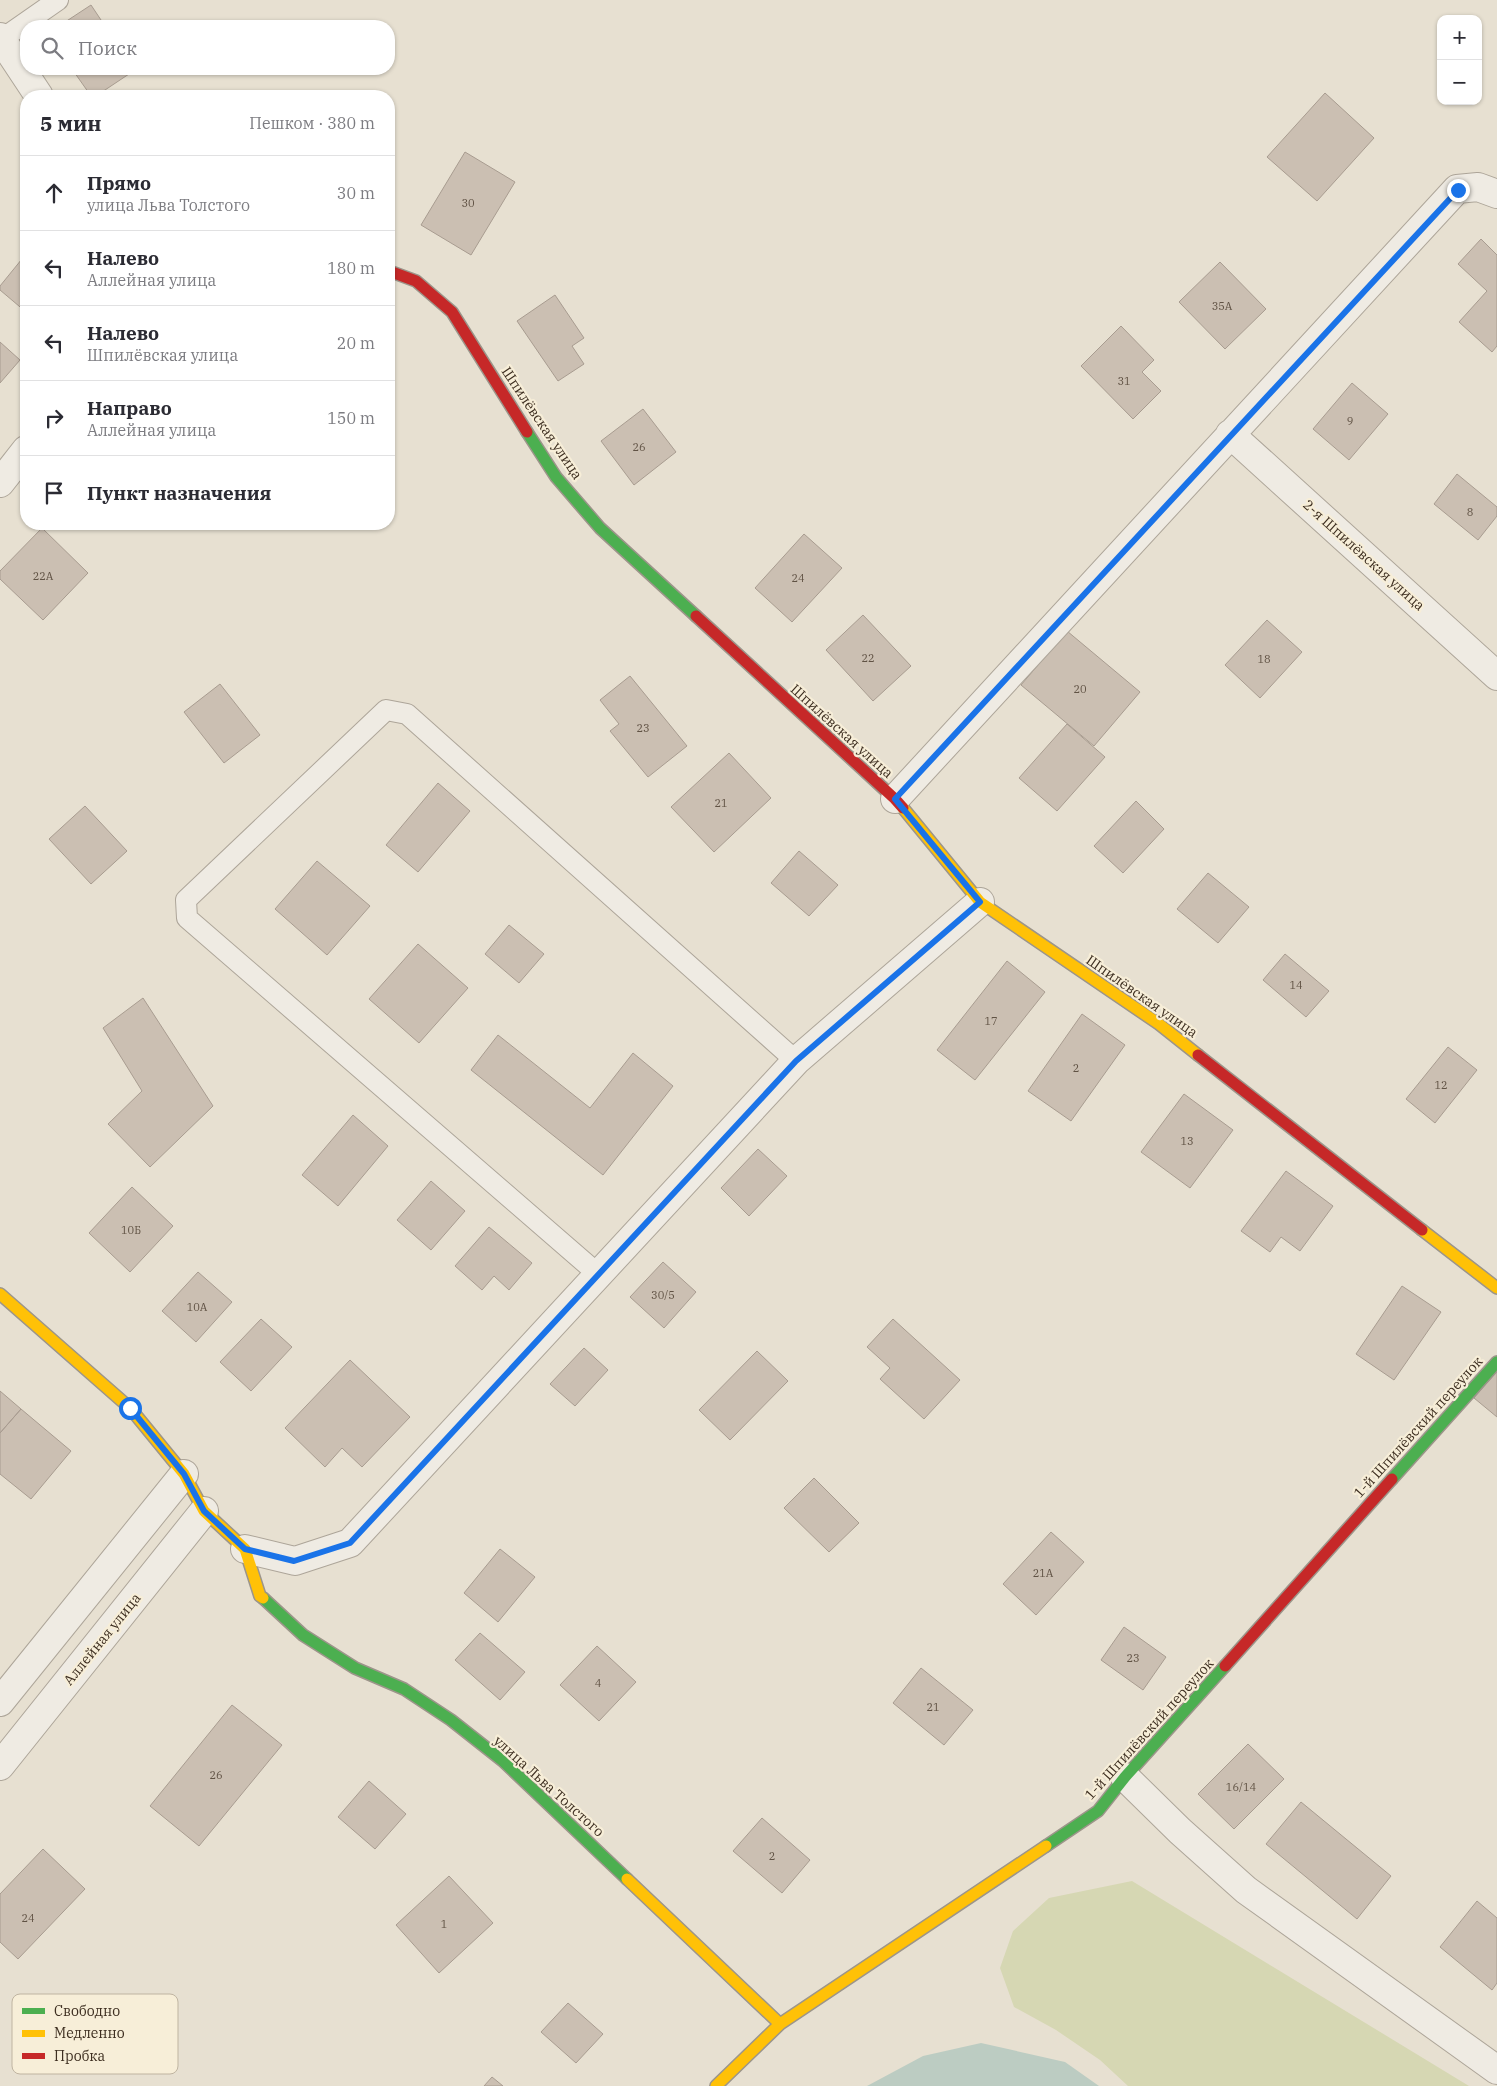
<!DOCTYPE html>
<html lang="ru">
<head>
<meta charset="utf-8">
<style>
	body { margin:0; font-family:"IBM Plex Serif",serif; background:#f7f7f7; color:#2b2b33 }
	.controls { position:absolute; right:15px; top:15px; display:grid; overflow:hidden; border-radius:10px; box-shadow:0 1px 4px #0004 }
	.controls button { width:45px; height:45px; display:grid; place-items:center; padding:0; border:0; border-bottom:1px solid #e1e1e2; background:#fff; color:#2b2b33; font:25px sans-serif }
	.stop { position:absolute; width:15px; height:15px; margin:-11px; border:4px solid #1a73e8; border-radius:50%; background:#fff }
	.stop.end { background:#1a73e8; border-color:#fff; box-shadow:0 1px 5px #0008 }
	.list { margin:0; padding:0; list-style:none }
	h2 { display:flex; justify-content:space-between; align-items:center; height:65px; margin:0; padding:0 20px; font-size:21px }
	h2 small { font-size:16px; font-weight:400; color:#7c7c81 }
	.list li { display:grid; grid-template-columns:32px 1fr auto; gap:15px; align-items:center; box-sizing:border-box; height:75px; padding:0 20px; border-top:1px solid #e1e1e2 }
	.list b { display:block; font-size:19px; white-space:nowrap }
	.list p { margin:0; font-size:16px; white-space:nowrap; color:#7c7c81 }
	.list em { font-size:16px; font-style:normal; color:#7c7c81 }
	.icon { flex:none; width:28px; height:28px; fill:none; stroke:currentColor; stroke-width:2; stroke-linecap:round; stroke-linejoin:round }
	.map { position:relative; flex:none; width:1497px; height:2086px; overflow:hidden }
	.search { position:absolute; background:#fff; box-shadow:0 1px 4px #0004; left:20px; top:20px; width:375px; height:55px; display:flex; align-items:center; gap:12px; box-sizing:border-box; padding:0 18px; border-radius:20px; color:#7c7c81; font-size:19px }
	.panel { position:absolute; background:#fff; box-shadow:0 1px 4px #0004; left:20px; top:90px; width:375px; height:440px; border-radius:20px }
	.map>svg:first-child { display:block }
</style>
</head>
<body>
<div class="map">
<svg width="1497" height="2086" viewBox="0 0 1497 2086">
	<rect width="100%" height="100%" fill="#e7e0d1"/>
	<path fill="#d6d7b3" d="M1132 1881 1469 2086H1128L1100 2060 1056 2030 1014 2007 1000 1968 1013 1931 1049 1898Z"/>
	<path fill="#bcccc2" d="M981 2043 1065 2062 1099 2086H867L923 2056Z"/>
	<path fill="#cbbfb2" stroke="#a89c90" d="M91 5 105 26H59Z
		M72 69H134L135 70 96 96H91Z
		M1325 93 1374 138 1317 201 1267 157Z
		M465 152 515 182 471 255 421 225Z
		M1481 239 1497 255V346L1492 352 1459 322 1487 291 1458 264Z
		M26 254V312L0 290V286Z
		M1220 262 1266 309 1225 349 1179 302Z
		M555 295 584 338 572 346 584 364 558 381 517 321Z
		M1121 326 1154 360 1142 372 1161 391 1133 419 1081 366Z
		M0 342 20 360 0 383Z
		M1352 383 1388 414 1349 460 1313 429Z
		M643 409 676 452 634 485 601 441Z
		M1457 474 1497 507V516L1478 540 1434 504Z
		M42 528 88 573 43 620 0 579V571Z
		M804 534 842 568 792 622 755 588Z
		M863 615 911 666 873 701 826 650Z
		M1267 620 1302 652 1260 698 1225 665Z
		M1067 631 1140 692 1094 746 1021 685Z
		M630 676 687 746 648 777 610 731 619 724 600 700Z
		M220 684 260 735 224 763 184 712Z
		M1067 724 1105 757 1057 811 1019 778Z
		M729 753 771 798 714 852 671 807Z
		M438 783 470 811 418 872 386 845Z
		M1136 801 1164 829 1123 873 1094 846Z
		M85 806 127 851 91 884 49 839Z
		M799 851 838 885 809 916 771 883Z
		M317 861 370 906 327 955 275 909Z
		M1208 873 1249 907 1218 943 1177 909Z
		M509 925 544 954 519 983 485 954Z
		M418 944 468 988 419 1043 369 999Z
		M1285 954 1329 991 1306 1017 1263 980Z
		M1007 961 1045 992 975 1080 937 1050Z
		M143 998 213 1106 150 1167 108 1124 142 1091 103 1028Z
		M1082 1014 1125 1045 1071 1121 1028 1091Z
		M498 1035 590 1108 633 1053 673 1086 603 1175 471 1070Z
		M1448 1047 1477 1070 1435 1123 1406 1099Z
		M1184 1094 1233 1130 1190 1188 1141 1152Z
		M353 1115 388 1146 338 1206 302 1175Z
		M758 1149 787 1176 749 1216 721 1188Z
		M1286 1171 1333 1206 1300 1251 1281 1237 1270 1252 1241 1231Z
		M431 1181 465 1211 431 1250 397 1220Z
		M132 1187 173 1226 130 1272 89 1233Z
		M489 1227 532 1263 509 1290 494 1276 482 1290 455 1266Z
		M663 1262 696 1292 664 1328 630 1297Z
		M198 1272 232 1302 196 1342 162 1311Z
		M1402 1286 1441 1312 1394 1380 1356 1354Z
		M261 1319 292 1347 251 1391 220 1362Z
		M893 1319 960 1380 924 1419 880 1379 890 1368 867 1347Z
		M584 1348 608 1370 575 1406 550 1384Z
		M757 1351 788 1381 730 1440 699 1410Z
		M350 1360 410 1417 362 1467 342 1448 325 1467 285 1428Z
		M1497 1371V1417L1474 1398Z
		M0 1391 21 1409 0 1433Z
		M21 1409 71 1451 31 1499 0 1474V1433Z
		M814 1478 859 1523 829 1552 784 1508Z
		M1051 1532 1084 1562 1036 1615 1003 1584Z
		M500 1549 535 1577 498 1622 464 1593Z
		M1124 1627 1166 1657 1143 1690 1101 1660Z
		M480 1633 525 1672 500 1700 455 1660Z
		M597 1646 636 1682 599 1721 560 1685Z
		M921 1668 973 1710 944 1745 893 1703Z
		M232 1705 282 1745 199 1846 150 1806Z
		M1248 1744 1284 1779 1234 1829 1198 1794Z
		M369 1781 406 1814 375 1849 338 1817Z
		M1301 1802 1391 1876 1357 1919 1266 1844Z
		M762 1818 810 1860 782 1893 733 1851Z
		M43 1849 85 1889 18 1959 0 1942V1894Z
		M449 1876 493 1923 439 1973 396 1925Z
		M1477 1901 1497 1918V1983L1492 1990 1440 1947Z
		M568 2003 603 2034 576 2063 541 2032Z
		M492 2077 503 2086H484Z"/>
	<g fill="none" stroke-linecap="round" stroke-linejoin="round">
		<g stroke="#ada599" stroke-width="22">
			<path id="lane" d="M2 39 58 0
				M598 1274 187 918 186 900 386 710 407 714 796 1061"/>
		</g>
		<g stroke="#ada599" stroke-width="30">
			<path id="street" d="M0 37 39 96
				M1230 434 1497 676
				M0 483 26 450
				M895 799 1457 189 1478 187 1497 194
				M245 1549 295 1561 350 1543 796 1061 980 902
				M0 1702 184 1474
				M0 1766 204 1511
				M1125 1777 1180 1831 1246 1890 1497 2070"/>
		</g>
		<g stroke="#9c958a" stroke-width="14">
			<path id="fast" d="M527 432 556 477 600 528 696 616
				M1392 1479 1497 1362
				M263 1598 303 1635 355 1668 404 1689 451 1720 503 1761 627 1879
				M1046 1846 1098 1811 1125 1777 1225 1666"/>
		</g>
		<g stroke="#9c958a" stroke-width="14">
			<path id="slow" d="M903 808 980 902 1159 1024 1198 1055
				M1422 1230 1497 1288
				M0 1294 130 1408 184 1474 204 1511 245 1549 260 1596 263 1598
				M627 1879 780 2024
				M716 2086 780 2024 1046 1846"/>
		</g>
		<g stroke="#9c958a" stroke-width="14">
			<path id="jam" d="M389 271 416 281 452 312 527 432
				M696 616 895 799 903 808
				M1198 1055 1422 1230
				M1225 1666 1392 1479"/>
		</g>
		<use href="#lane" stroke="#efebe3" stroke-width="20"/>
		<use href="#street" stroke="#efebe3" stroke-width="28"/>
		<use href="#fast" stroke="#4caf50" stroke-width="11"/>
		<use href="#slow" stroke="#ffc107" stroke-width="11"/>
		<use href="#jam" stroke="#c62828" stroke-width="11"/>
	</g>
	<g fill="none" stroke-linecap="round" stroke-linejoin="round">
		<path stroke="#1a73e8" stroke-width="6" d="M130 1408 184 1474 204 1511 245 1549 294 1561 350 1543 796 1061 980 902 895 799 1458 190"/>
	</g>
	<g text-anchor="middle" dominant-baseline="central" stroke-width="4.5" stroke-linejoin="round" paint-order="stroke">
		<g font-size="11" fill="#605244">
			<text x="468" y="203">30</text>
			<text x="1222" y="306">35А</text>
			<text x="1124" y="381">31</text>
			<text x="1350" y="421">9</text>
			<text x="639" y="447">26</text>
			<text x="1470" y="512">8</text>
			<text x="43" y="576">22А</text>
			<text x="798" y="578">24</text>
			<text x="868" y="658">22</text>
			<text x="1264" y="659">18</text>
			<text x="1080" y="689">20</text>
			<text x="643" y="728">23</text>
			<text x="721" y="803">21</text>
			<text x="1296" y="985">14</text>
			<text x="991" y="1021">17</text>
			<text x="1076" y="1068">2</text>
			<text x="1441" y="1085">12</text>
			<text x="1187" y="1141">13</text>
			<text x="131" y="1230">10Б</text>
			<text x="663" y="1295">30/5</text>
			<text x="197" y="1307">10А</text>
			<text x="1043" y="1573">21А</text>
			<text x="1133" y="1658">23</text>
			<text x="598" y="1683">4</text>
			<text x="933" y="1707">21</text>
			<text x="216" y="1775">26</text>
			<text x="1241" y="1787">16/14</text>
			<text x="772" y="1856">2</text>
			<text x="28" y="1918">24</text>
			<text x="444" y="1924">1</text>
		</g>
		<g font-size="14" fill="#3d2e20" stroke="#f7eed8">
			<text transform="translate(542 423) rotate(56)">Шпилёвская улица</text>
			<text transform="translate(1364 555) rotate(42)">2-я Шпилёвская улица</text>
			<text transform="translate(842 731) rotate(42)">Шпилёвская улица</text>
			<text transform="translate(1142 996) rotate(35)">Шпилёвская улица</text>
			<text transform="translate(1418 1427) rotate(-48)">1-й Шпилёвский переулок</text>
			<text transform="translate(102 1639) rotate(-51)">Аллейная улица</text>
			<text transform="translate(1149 1729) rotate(-48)">1-й Шпилёвский переулок</text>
			<text transform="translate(549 1786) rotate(42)">улица Льва Толстого</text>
		</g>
	</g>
	<rect x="12" y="1994" width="166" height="80" rx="8" fill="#f7eed8" stroke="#bfb4a1" stroke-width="1"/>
	<rect x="22" y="2008" width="23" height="6" fill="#4caf50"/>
	<rect x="22" y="2030" width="23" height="7" fill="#ffc107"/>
	<rect x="22" y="2053" width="23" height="6" fill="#c62828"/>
	<g font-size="14" fill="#3d2e20">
		<text x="54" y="2016">Свободно</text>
		<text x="54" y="2038">Медленно</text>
		<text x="54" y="2061">Пробка</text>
	</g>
</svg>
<div class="controls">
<button>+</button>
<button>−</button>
</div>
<div class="stop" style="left:130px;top:1408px"></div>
<div class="stop end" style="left:1458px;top:190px"></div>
<div class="search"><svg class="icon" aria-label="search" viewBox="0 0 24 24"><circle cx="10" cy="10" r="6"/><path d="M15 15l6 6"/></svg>Поиск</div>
<section class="panel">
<h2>5 мин<small>Пешком · 380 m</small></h2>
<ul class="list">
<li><svg class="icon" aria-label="ahead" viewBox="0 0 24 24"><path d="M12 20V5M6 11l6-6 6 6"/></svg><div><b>Прямо</b><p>улица Льва Толстого</p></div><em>30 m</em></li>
<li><svg class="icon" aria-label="left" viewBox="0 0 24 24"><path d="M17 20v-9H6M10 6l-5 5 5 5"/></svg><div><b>Налево</b><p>Аллейная улица</p></div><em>180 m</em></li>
<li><svg class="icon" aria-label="left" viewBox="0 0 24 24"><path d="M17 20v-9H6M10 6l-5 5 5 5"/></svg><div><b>Налево</b><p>Шпилёвская улица</p></div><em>20 m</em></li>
<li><svg class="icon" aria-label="right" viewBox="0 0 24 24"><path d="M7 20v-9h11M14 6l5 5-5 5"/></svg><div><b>Направо</b><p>Аллейная улица</p></div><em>150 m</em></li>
<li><svg class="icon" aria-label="arrive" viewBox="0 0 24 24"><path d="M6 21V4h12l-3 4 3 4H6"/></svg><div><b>Пункт назначения</b></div></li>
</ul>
</section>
</div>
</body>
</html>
